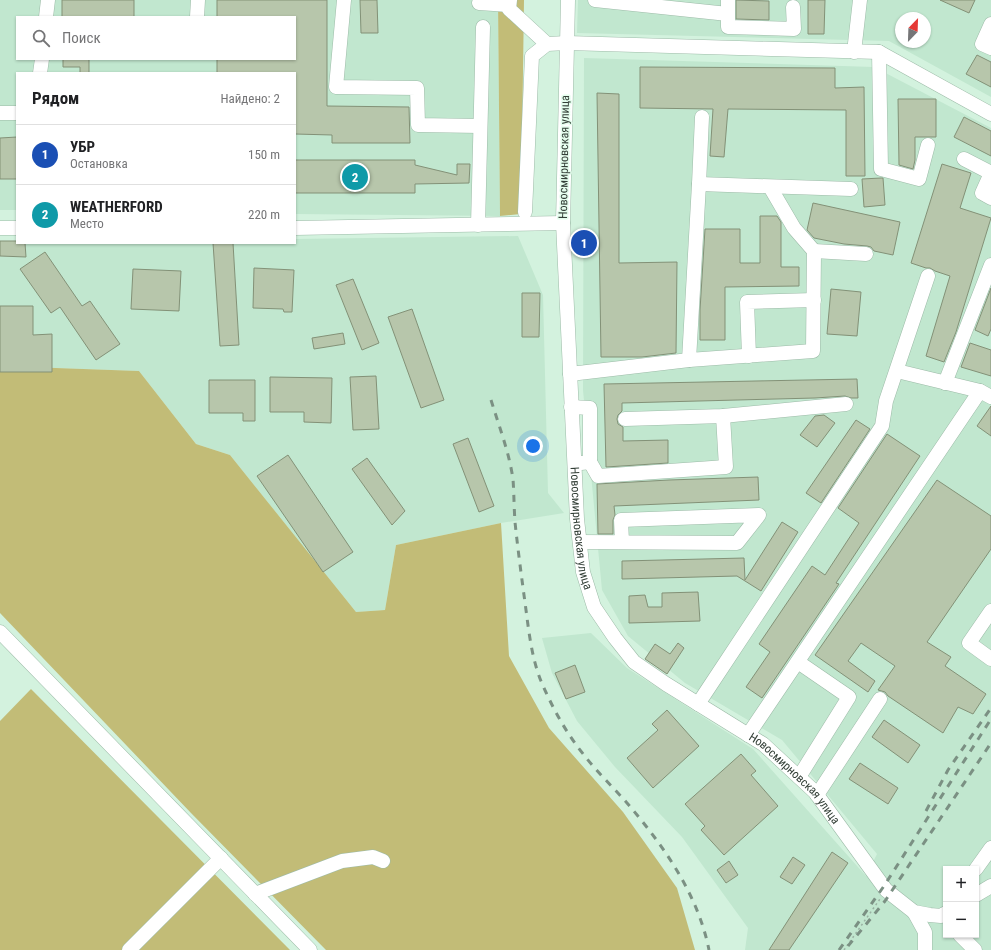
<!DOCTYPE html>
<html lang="ru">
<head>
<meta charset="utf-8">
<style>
	body { margin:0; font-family:"Roboto Condensed",sans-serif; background:#f6f6f6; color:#202124 }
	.controls { position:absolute; right:12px; bottom:12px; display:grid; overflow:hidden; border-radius:0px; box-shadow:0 1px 3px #0004 }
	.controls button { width:36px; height:36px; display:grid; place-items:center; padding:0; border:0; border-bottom:1px solid #e0e0e0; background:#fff; color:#202124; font:20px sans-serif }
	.compass { position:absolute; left:895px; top:12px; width:36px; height:36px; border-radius:50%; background:#fff; box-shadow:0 1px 3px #0004; rotate:23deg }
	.you { position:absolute; left:533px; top:446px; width:14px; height:14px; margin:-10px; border:3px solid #fff; border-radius:50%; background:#1a73e8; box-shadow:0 0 0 6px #1a73e833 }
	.badge { display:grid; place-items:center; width:26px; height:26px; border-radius:50%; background:#0b8043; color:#fff; font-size:13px; font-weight:700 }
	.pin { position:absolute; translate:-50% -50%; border:2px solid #fff; box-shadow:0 1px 4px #0006 }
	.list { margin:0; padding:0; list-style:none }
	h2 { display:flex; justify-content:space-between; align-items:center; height:52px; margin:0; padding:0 16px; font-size:17px }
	h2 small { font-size:13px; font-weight:400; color:#757577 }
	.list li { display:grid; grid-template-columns:26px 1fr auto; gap:12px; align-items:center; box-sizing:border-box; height:60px; padding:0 16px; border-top:1px solid #e0e0e0 }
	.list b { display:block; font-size:15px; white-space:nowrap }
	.list p { margin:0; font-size:13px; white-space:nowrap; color:#757577 }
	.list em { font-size:13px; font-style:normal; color:#757577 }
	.icon { flex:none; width:22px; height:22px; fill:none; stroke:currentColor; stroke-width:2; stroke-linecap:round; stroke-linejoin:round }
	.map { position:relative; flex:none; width:991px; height:950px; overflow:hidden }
	.search { position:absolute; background:#fff; box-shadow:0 1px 3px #0004; left:16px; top:16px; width:280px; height:44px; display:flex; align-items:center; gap:10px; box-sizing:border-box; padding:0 14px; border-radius:0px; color:#757577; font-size:15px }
	.panel { position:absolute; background:#fff; box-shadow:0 1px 3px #0004; left:16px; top:72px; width:280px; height:172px; border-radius:0px }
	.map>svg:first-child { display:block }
</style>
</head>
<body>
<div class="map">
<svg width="991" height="950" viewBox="0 0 991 950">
	<rect width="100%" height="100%" fill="#d3f2de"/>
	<path fill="#c1e7cf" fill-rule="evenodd" d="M0 0H498L500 216 295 214V73H17V210H0ZM17 17H295V59H17Z
		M578 0H991V97L889 41 577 33ZM901 18H925V42H901Z
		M584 58 874 67 991 128V950H745L748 928 682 837 615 767 577 721 552 673 542 638 591 633 627 668 753 749 866 876 877 854 782 740 685 683 628 636 602 590 583 390ZM946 869H976V935H946Z
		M518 236 543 295 548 493 564 513 501 523 396 545 385 610 356 612 230 455 196 444 139 371 0 366V243H295V239Z"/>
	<path fill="#c2bc77" d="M498 0H524L521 214 500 216Z
		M0 366 139 371 196 444 230 455 356 612 385 610 396 545 501 523 509 656 549 728 623 812 677 888 695 950H326L191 813 0 613Z
		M31 689 290 950H0V721Z"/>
	<path fill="#b7c6ab" stroke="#839177" d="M62 0H134V17H62Z
		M217 0H327V106L409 107 410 143H332V135L295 134V73H217V59H295V17H217Z
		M360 0H377L378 33H361Z
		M736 0 769 1V20L736 19Z
		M808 0H825L824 34H808Z
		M940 0H975L969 13Z
		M977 55 991 62V87L966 74Z
		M63 59H89V73H80V67H63Z
		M640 67 835 68V88L864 87 865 176H846V110L728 109 724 157 710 156 713 109 640 108Z
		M597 93 619 94V263L677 262 676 353 642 357H601Z
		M898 99H936V137H915V160L913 169 899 165Z
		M964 117 991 131V156L954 137Z
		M17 137V179H0V138Z
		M295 160H415V165L457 175V164H470L469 183 415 184V193H295Z
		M942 164 971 173 960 208 991 218 956 332 944 362 926 356 950 276 935 271 930 268H926L911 263Z
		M881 178H883L885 205 864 207 862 179Z
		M813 203 900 222 893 255 874 251 871 247 867 246 844 244 814 238 807 230Z
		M760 216H777L781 222V267H799V286L725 287V340H700V310L705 229H740V263H760Z
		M0 241H17V243H25L26 257 0 256Z
		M213 243H233L239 345 220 346Z
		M45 252 82 306 90 301 120 344 96 360 60 307 51 313 20 269Z
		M254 268 294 270 292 312H284L283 309 253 308Z
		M133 269 181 271 179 311 131 309Z
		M353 279 379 343 362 350 336 285Z
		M991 288V329L988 336 975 330Z
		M831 289 861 292 857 336 827 334Z
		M522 293H540L539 337H522Z
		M0 306H33V335L52 334V372H0Z
		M412 309 444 400 421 408 388 317Z
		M343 333 345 344 314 349 312 338Z
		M970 343 991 350V376L961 367Z
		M376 376 379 429 353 430 350 377Z
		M270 377 332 378 331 423 304 422V412H270Z
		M857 379 858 398H851L845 396 815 398 622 403V411L618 415 617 419 618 424 623 427V441L668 440V463L606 467 604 384Z
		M209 380H255V421H243V413H209Z
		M991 406V436L977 426Z
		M824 415 835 423 817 447 800 435 815 416Z
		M856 420 870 429 821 503 806 493Z
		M887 434 920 456 836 583 839 584 762 698 746 687 770 652 759 644 812 566 825 575 859 523 838 508Z
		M468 438 494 506 479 512 453 444Z
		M288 455 353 552 323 572 257 476Z
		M367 458 405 511 392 525 352 469Z
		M758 477 759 500 614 506 615 515 613 520V534H598L597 484 669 480Z
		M937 480 991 516V549L927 642 951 657 945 666 986 694 973 714 958 707 943 733 888 696 885 692 878 690 895 666 861 643 848 661 875 681 868 692 815 655Z
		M782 522 798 532 761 591 737 576 622 579V561L744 558 745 580Z
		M698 592 700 621 629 623V596L645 595 648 607H662V593Z
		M678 643 684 648 667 674 645 659 655 644 670 654Z
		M575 665 585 692 566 699 555 673Z
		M667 710 699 746 653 788 627 758 658 730 652 724Z
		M884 720 920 745 908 763 872 737Z
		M741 754 756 771 751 775 778 806 724 855 701 830 705 826 685 804Z
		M860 763 898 788 888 804 849 779Z
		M832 852 848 863 789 950H769Z
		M793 857 805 865 792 884 780 877Z
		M729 861 738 875 726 883 717 870Z"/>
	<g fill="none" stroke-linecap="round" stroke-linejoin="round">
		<g stroke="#9dbba8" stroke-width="15">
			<g id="minor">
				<path d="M344 0 336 87 417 88 418 125 480 126"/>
				<path d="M510 0 509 9 547 44"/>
				<path id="s1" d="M568 0 563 223 577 519 583 572 594 607 615 638 634 662 666 684 763 744 815 792 886 890 914 912 930 915 941 916 946 913"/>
				<path d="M595 0 728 14V0"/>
				<path d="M479 3 509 5"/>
				<path d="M728 14V27L794 29 793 7"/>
				<path d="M46 17 48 0"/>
				<path d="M197 17 198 0"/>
				<path d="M991 24 982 44 991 48"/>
				<path d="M854 52 860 0"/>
				<path d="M879 52 881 169 919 179 928 145"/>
				<path d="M40 73 42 59"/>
				<path d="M0 113H17"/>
				<path d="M964 159 991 173 982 193 991 198"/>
				<path d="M699 184 702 117"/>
				<path d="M525 212 532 56 547 44 567 43 879 52 991 114"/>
				<path d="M478 225 483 27"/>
				<path d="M0 228H17"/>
				<path d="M295 228 563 223"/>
				<path d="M814 251 866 254"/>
				<path d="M749 356 747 302 814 300"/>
				<path d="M689 360 813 351 814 251 794 228 770 187"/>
				<path d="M897 371 980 391 991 397"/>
				<path d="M570 374 689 360 699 184 851 189"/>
				<path d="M945 383 991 265"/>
				<path d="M571 407 590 408V462L581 463"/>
				<path d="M625 419 723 416 846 404"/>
				<path d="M590 462 598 476 726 467 723 416"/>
				<path d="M580 542 737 543 759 515 621 520 622 542"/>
				<path d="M991 611 969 643 991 659"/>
				<path d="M0 632 310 950"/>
				<path d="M798 662 849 697 799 777"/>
				<path d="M698 704 882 426 886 401 928 276"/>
				<path d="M748 735 980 391"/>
				<path d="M817 795 880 699"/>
				<path d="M976 869 991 848"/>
				<path d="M255 894 342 861 373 857 383 861"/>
				<path d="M976 895 991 886"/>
				<path d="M914 912 925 932V950"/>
				<path d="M960 935 975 950"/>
				<path d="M129 950 221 858"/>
			</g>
		</g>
		<path stroke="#99b1a2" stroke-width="1.5" stroke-dasharray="2 3" stroke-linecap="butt" d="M844 950 880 899"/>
		<use href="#minor" stroke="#fff" stroke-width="14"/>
		<path stroke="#7b9083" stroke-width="3" stroke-dasharray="7 7" stroke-linecap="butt" d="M491 400C499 426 509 452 513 479 514 493 514 508 515 522 518 551 522 580 526 610 529 633 532 659 541 681 552 707 566 733 584 755 597 772 613 787 627 803 663 845 698 894 709 950
			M926 811 948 770 991 708
			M848 946 863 928 885 901 991 743
			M839 950 884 886 991 719"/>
	</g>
	<g text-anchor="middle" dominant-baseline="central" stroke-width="3" stroke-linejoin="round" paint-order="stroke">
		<g font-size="12" fill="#333f37" stroke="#e4fded">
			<text transform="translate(564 157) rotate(-89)">Новосмирновская улица</text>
			<text stroke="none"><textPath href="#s1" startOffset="529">Новосмирновская улица</textPath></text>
			<text stroke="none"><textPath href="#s1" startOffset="877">Новосмирновская улица</textPath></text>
		</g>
	</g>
</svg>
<div class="controls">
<button>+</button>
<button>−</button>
</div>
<svg class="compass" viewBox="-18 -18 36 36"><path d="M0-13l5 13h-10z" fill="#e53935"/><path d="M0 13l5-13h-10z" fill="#757577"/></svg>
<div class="you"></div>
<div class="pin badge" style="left:584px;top:243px;background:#1a4fb4">1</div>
<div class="pin badge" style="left:355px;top:177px;background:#0f9aa8">2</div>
<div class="search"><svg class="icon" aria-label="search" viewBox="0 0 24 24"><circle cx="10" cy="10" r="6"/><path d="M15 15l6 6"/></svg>Поиск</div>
<section class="panel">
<h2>Рядом<small>Найдено: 2</small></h2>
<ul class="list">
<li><span class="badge" style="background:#1a4fb4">1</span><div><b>УБР</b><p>Остановка</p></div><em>150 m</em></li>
<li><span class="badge" style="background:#0f9aa8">2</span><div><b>WEATHERFORD</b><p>Место</p></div><em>220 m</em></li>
</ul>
</section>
</div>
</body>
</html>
